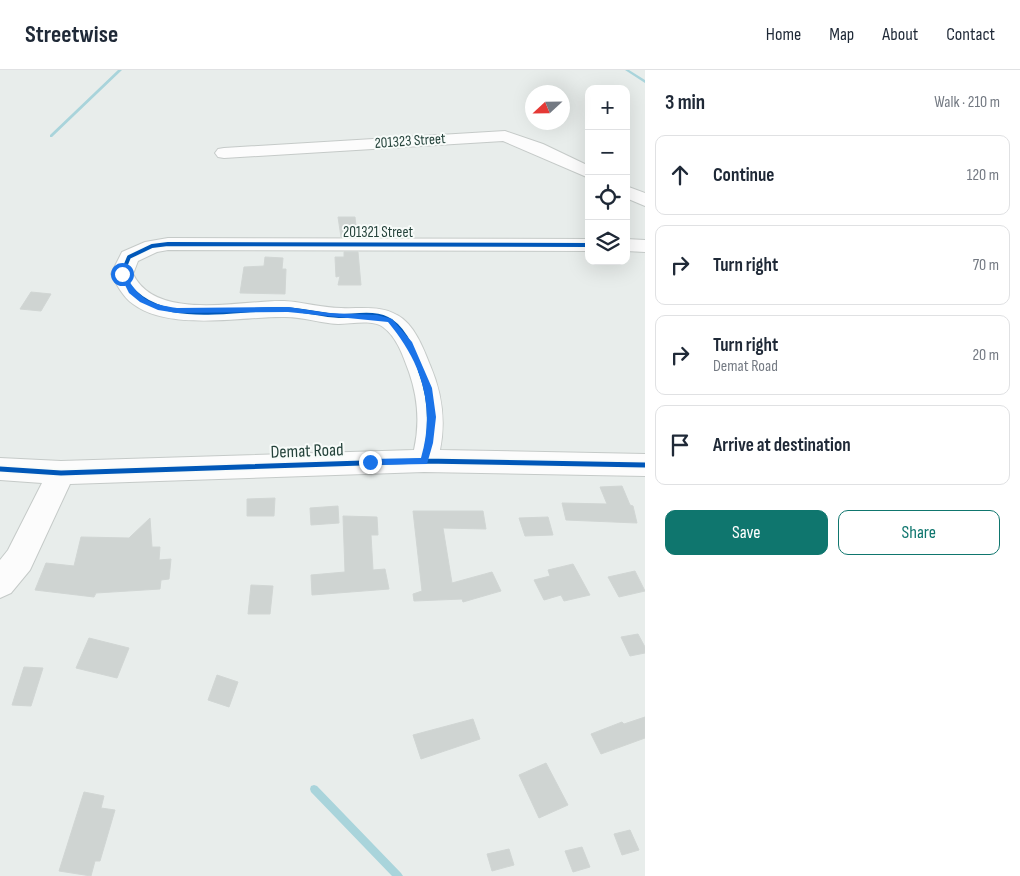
<!DOCTYPE html>
<html lang="en">
<head>
<meta charset="utf-8">
<style>
	body { margin:0; font-family:"Sofia Sans Condensed",sans-serif; background:#f6f6f7; color:#1f2937 }
	.controls { position:absolute; right:15px; top:15px; display:grid; overflow:hidden; border-radius:10px; box-shadow:0 5px 20px #0002 }
	.controls button { width:45px; height:45px; display:grid; place-items:center; padding:0; border:0; border-bottom:1px solid #e0e1e3; background:#fff; color:#1f2937; font:25px sans-serif }
	.compass { position:absolute; left:525px; top:15px; width:45px; height:45px; border-radius:50%; background:#fff; box-shadow:0 5px 20px #0002; rotate:248deg }
	.stop { position:absolute; width:15px; height:15px; margin:-11px; border:4px solid #1a73e8; border-radius:50%; background:#fff }
	.stop.end { background:#1a73e8; border-color:#fff; box-shadow:0 1px 5px #0008 }
	.list { margin:0; padding:0; list-style:none }
	h2 { display:flex; justify-content:space-between; align-items:center; height:65px; margin:0; padding:0 20px; font-size:21px }
	h2 small { font-size:16px; font-weight:400; color:#747a83 }
	.list li { display:grid; grid-template-columns:32px 1fr auto; gap:15px; align-items:center; box-sizing:border-box; height:80px; margin:0 10px 10px; padding:0 10px; border:1px solid #e0e1e3; border-radius:10px }
	.list b { display:block; font-size:19px; white-space:nowrap }
	.list p { margin:0; font-size:16px; white-space:nowrap; color:#747a83 }
	.list em { font-size:16px; font-style:normal; color:#747a83 }
	.actions { display:flex; gap:10px; padding:15px 20px }
	.actions a { flex:1; padding:11px 0; border:1px solid #0f766e; border-radius:10px; text-align:center; font-size:18px; color:#0f766e }
	.actions .main { background:#0f766e; color:#fff }
	.icon { flex:none; width:28px; height:28px; fill:none; stroke:currentColor; stroke-width:2; stroke-linecap:round; stroke-linejoin:round }
	.map { position:relative; flex:none; width:645px; height:806px; overflow:hidden }
	header { display:flex; align-items:center; gap:30px; box-sizing:border-box; height:70px; padding:0 25px; background:#fff; border-bottom:1px solid #e0e1e3 }
	header strong { font-size:24px }
	nav { display:flex; gap:28px; margin-inline-start:auto; font-size:18px }
	main { display:flex }
	aside { flex:1; background:#fff }
	.map>svg:first-child { display:block }
</style>
</head>
<body>
<header>
<strong>Streetwise</strong>
<nav><a>Home</a><a>Map</a><a>About</a><a>Contact</a></nav>
</header>
<main>
<div class="map">
<svg width="645" height="806" viewBox="0 0 645 806">
	<rect width="100%" height="100%" fill="#e8edeb"/>
	<g fill="none" stroke-linecap="round" stroke-linejoin="round">
		<path fill="#a9d4db" fill-rule="evenodd" d="M118 0H122L52 67H50V65Z
			M625 0H629L645 10V13Z
			M314 715 317 716 401 803 403 806H392L311 722 310 719 311 716Z"/>
	</g>
	<path fill="#cfd4d2" stroke="#d1d6d4" d="M338 147H355L357 167H341Z
		M344 182H358L361 215H338L340 206 336 207 335 187H344Z
		M265 187 283 188 282 199H286L285 224 240 223 244 197 264 196Z
		M31 222 51 224 41 241 20 239Z
		M622 416 630 435 633 436 637 453 566 450 562 433 607 434 600 417Z
		M275 428 274 446H247V429Z
		M338 436 339 453 311 455 310 438Z
		M413 441H483L486 459 443 458 452 513 492 502 501 521 463 532 462 529 414 531 413 524 422 521Z
		M343 446 377 447 378 465H371L373 500 385 499 389 519 312 525 311 505 345 502Z
		M548 447 553 465 525 466 519 448Z
		M150 448 152 477H160L159 490 171 489 169 509 161 510 160 519 96 523 94 527 35 520 46 493 74 496 81 467 129 468Z
		M573 494 590 525 564 531 561 525 544 530 534 510 550 506 548 500Z
		M635 501 645 521 619 527 608 507Z
		M251 515 273 516 270 544H248Z
		M638 564 645 577V583L630 586 621 567Z
		M89 568 129 578 117 608 76 598Z
		M24 597 43 598 31 636 12 635Z
		M217 605 238 612 229 637 208 630Z
		M645 647V668L601 684 591 664 622 652 624 654Z
		M473 649 480 669 421 689 413 665Z
		M546 693 568 735 539 748 519 705Z
		M84 722 104 726 101 738 115 740 100 791H95L91 806 59 801Z
		M630 760 639 780 622 785 614 764Z
		M582 777 590 797 573 802 565 781Z
		M509 779 514 795 492 801 487 784Z"/>
	<g fill="none" stroke-linecap="round" stroke-linejoin="round">
		<g stroke="#c5cac8" stroke-width="2">
			<path id="minor" d="M505 61 543 74 589 96V108L503 71 224 88 218 87 215 83 218 79 224 78Z
				M626 116 645 123V136L626 128Z
				M168 168 589 169V181L168 180 157 182 138 191 133 204C156 252 241 230 284 231 304 232 322 238 341 238 360 239 380 235 397 245 414 254 423 277 430 295 442 323 446 350 440 380L645 384V406L424 402 70 414 30 500 11 523 0 528V490L8 480 42 413 0 410V388L61 391 414 380C420 353 418 328 409 302 403 286 397 267 383 257 372 249 351 254 338 254 319 253 301 246 282 247 240 247 169 261 133 234 123 227 117 215 111 204L122 182 145 172Z
				M626 169 645 170V182L626 181Z"/>
		</g>
		<use href="#minor" fill="#fcfcfc" fill-rule="evenodd"/>
		<g stroke="#f7fbf9" stroke-width="6">
			<path id="cycleway-far1" d="M421 303C415 285 407 262 391 251 377 241 355 246 339 246 321 245 304 240 286 239 234 237 149 262 122 204L129 187 152 176 168 174 589 175"/>
		</g>
		<g stroke="#f7fbf9" stroke-width="8">
			<path id="cycleway" d="M421 302C432 332 432 360 424 391
				M0 399 61 403 424 391 645 395"/>
		</g>
		<use href="#cycleway-far1" stroke="#0057b8" stroke-width="4"/>
		<use href="#cycleway" stroke="#0057b8" stroke-width="5"/>
	</g>
	<path fill="#1a73e8" d="M119 203H124C139 228 147 234 177 238L288 237 328 243 377 245 392 249 412 272 432 318 436 347 433 373 427 394 370 395 366 392 370 389 421 388C436 336 422 293 388 252L288 242 177 243 158 240 140 232 129 223Z"/>
	<g text-anchor="middle" dominant-baseline="central" stroke-width="4" stroke-linejoin="round" paint-order="stroke">
		<g font-size="15" fill="#24423a" stroke="#f7fbf9">
			<text transform="translate(410 71) rotate(-4)">201323 Street</text>
			<text x="378" y="162">201321 Street</text>
		</g>
		<g font-size="18" fill="#24423a" stroke="#f7fbf9">
			<text transform="translate(307 381) rotate(-2)">Demat Road</text>
		</g>
	</g>
</svg>
<div class="controls">
<button>+</button>
<button>−</button>
<button><svg class="icon" aria-label="locate" viewBox="0 0 24 24"><circle cx="12" cy="12" r="6"/><path d="M12 2v4M12 18v4M2 12h4M18 12h4"/></svg></button>
<button><svg class="icon" aria-label="layers" viewBox="0 0 24 24"><path d="M12 4l9 5-9 5-9-5zM3 14l9 5 9-5"/></svg></button>
</div>
<svg class="compass" viewBox="-18 -18 36 36"><path d="M0-13l5 13h-10z" fill="#e53935"/><path d="M0 13l5-13h-10z" fill="#747a83"/></svg>
<div class="stop" style="left:122px;top:204px"></div>
<div class="stop end" style="left:370px;top:392px"></div>
</div>
<aside>
<h2>3 min<small>Walk · 210 m</small></h2>
<ul class="list">
<li><svg class="icon" aria-label="ahead" viewBox="0 0 24 24"><path d="M12 20V5M6 11l6-6 6 6"/></svg><div><b>Continue</b></div><em>120 m</em></li>
<li><svg class="icon" aria-label="right" viewBox="0 0 24 24"><path d="M7 20v-9h11M14 6l5 5-5 5"/></svg><div><b>Turn right</b></div><em>70 m</em></li>
<li><svg class="icon" aria-label="right" viewBox="0 0 24 24"><path d="M7 20v-9h11M14 6l5 5-5 5"/></svg><div><b>Turn right</b><p>Demat Road</p></div><em>20 m</em></li>
<li><svg class="icon" aria-label="arrive" viewBox="0 0 24 24"><path d="M6 21V4h12l-3 4 3 4H6"/></svg><div><b>Arrive at destination</b></div></li>
</ul>
<div class="actions"><a class="main">Save</a><a>Share</a></div>
</aside>
</main>
</body>
</html>
